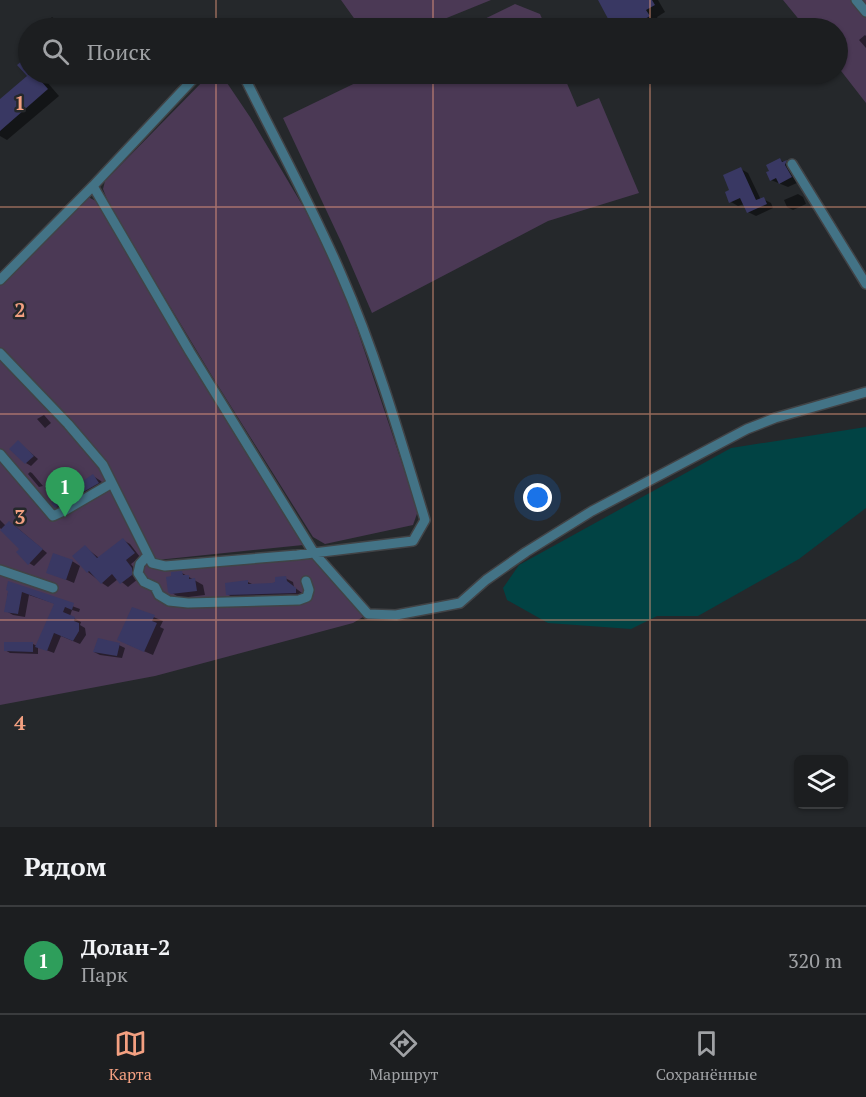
<!DOCTYPE html>
<html lang="ru">
<head>
<meta charset="utf-8">
<style>
	body { margin:0; font-family:"PT Serif",serif; background:#252729; color:#f1f3f6 }
	.controls { position:absolute; right:18px; bottom:18px; display:grid; overflow:hidden; border-radius:9px; box-shadow:0 2px 4px #0004 }
	.controls button { width:54px; height:54px; display:grid; place-items:center; padding:0; border:0; border-bottom:2px solid #3a3c3e; background:#1c1e20; color:#f1f3f6; font:30px sans-serif }
	.you { position:absolute; left:538px; top:498px; width:21px; height:21px; margin:-15px; border:4px solid #fff; border-radius:50%; background:#1a73e8; box-shadow:0 0 0 9px #1a73e833 }
	.badge { display:grid; place-items:center; width:39px; height:39px; border-radius:50%; background:#f3a081; color:#fff; font-size:20px; font-weight:700 }
	.pin { position:absolute; translate:-50% -50px; filter:drop-shadow(0 2px 3px #0008) }
	.pin::after { content:''; position:absolute; top:32px; width:21px; height:18px; background:inherit; clip-path:polygon(0 0,100% 0,50% 100%) }
	.list { margin:0; padding:0; list-style:none }
	h2 { display:flex; justify-content:space-between; align-items:center; height:78px; margin:0; padding:0 24px; font-size:26px }
	h2 small { font-size:20px; font-weight:400; color:#a0a2a5 }
	.list li { display:grid; grid-template-columns:39px 1fr auto; gap:18px; align-items:center; box-sizing:border-box; height:108px; padding:0 24px; border-top:2px solid #3a3c3e }
	.list b { display:block; font-size:22px; white-space:nowrap }
	.list p { margin:0; font-size:20px; white-space:nowrap; color:#a0a2a5 }
	.list em { font-size:20px; font-style:normal; color:#a0a2a5 }
	.icon { flex:none; width:33px; height:33px; fill:none; stroke:currentColor; stroke-width:2; stroke-linecap:round; stroke-linejoin:round }
	.map { position:relative; flex:none; width:866px; height:827px; overflow:hidden }
	.search { position:absolute; background:#1c1e20; box-shadow:0 2px 4px #0004; left:18px; right:18px; top:18px; height:66px; display:flex; align-items:center; gap:15px; box-sizing:border-box; padding:0 21px; border-radius:33px; color:#a0a2a5; font-size:22px }
	.sheet { height:186px; background:#1c1e20 }
	nav { display:flex; justify-content:space-around; align-items:center; box-sizing:border-box; height:84px; border-top:2px solid #3a3c3e; background:#1c1e20; font-size:16px; color:#a0a2a5 }
	nav a { display:grid; justify-items:center; gap:3px }
	nav .on { color:#f3a081 }
	.map>svg:first-child { display:block }
</style>
</head>
<body>
<div class="map">
<svg width="866" height="827" viewBox="0 0 866 827">
	<rect width="100%" height="100%" fill="#25282b"/>
	<path fill="#4b3955" d="M341 0H491L422 28H361Z
		M783 0H866V103L838 67V28H806Z
		M515 4 540 14 546 28H466Z
		M214 74H221L250 117 310 218 345 293 418 511 413 525 325 544 313 537 215 381 110 207 103 189 105 181 209 75Z
		M374 74H563L577 107 599 98 639 193 548 221 372 313 343 246 283 118Z
		M86 196 96 201 191 363 302 538 303 545 157 560 151 555 78 430 0 348V285Z
		M0 353 103 465 152 563 314 553 368 614 353 623 155 676 0 705Z"/>
	<path fill="#014344" d="M866 427V508L799 559 698 616H657L631 629 548 623 507 600 503 588 519 565 731 448Z"/>
	<path fill="#0007" d="M600 0H658L665 12 657 17 660 23 651 28H615Z
		M52 17 64 26 61 28H45L43 26Z
		M865 35 866 36V48L859 40Z
		M24 62 28 64V74H40L59 96 7 140 0 136V101L29 77 19 65Z
		M61 74H74L70 79Z
		M587 74H596L598 78 592 81Z
		M780 160 795 166 799 182 788 187 771 180Z
		M741 169 748 173 761 200 763 199 771 203 773 208 756 216 748 212 744 204 738 206 731 202V191Z
		M798 194 803 197 806 204 793 210 787 207 784 200Z
		M44 415 51 423 45 428 37 419Z
		M18 442 38 459 31 466 26 463Z
		M30 472 32 473 43 486 39 487 28 474Z
		M93 476 101 481 106 488 64 511 56 507Z
		M58 477 67 485 54 496 45 488Z
		M0 520 6 526 14 525 47 553 34 566 29 563 21 549 0 528Z
		M123 540 130 544 140 557 131 564 138 573V579L128 587 118 579 108 587 102 583 88 572 75 556 85 547 99 558Z
		M72 561 80 566 74 583 48 572Z
		M182 573 203 585 205 595 180 598 169 591Z
		M285 578 293 582 294 587 302 593V597L234 598 227 594 248 582 254 585 272 584Z
		M9 583 80 609 79 612 72 610 70 616 81 622 80 625 85 628 86 635 80 644 61 636 54 653 38 647V654L10 653 5 650 33 644 37 646 56 604 29 595 25 617 13 615 6 611Z
		M132 608 163 621 160 627 164 629 153 655 127 644Z
		M119 645 125 648 122 658 100 655 94 652Z"/>
	<path fill="#393863" d="M598 0H652L655 5 646 10 650 16 635 25 637 28H613Z
		M23 60 28 66V75L35 74 48 89 0 131V99L27 76 17 65Z
		M780 158 782 162 787 160 785 165 792 177 779 184 776 178 770 181 766 172 769 171 766 165Z
		M741 167 756 200 764 197 767 204 747 213 740 198 729 203 725 192 729 190 723 175Z
		M18 440 34 456 25 464 9 449Z
		M93 474 99 483 55 508 51 503Z
		M9 521 43 549 28 565 16 552 19 549 0 530Z
		M123 538 135 553 126 560 132 568V575L120 584 112 574 101 584 89 571 87 573 72 556 85 545 97 558Z
		M53 553 73 560 66 580 46 573Z
		M182 571 183 575H189V579L195 578 197 591 171 594 168 592 166 577 171 576V572Z
		M286 576 287 581 296 588V593L226 595 225 583 248 580V584L272 583 275 582V577Z
		M8 581 74 603 72 610 65 607 63 612 75 617 74 621 79 623V631L73 641 54 633 47 651 35 647 54 604 22 592 18 614 4 612 8 591 6 590Z
		M132 607 155 615 152 621 157 623 144 652 117 640Z
		M98 638 120 643 117 656 93 652Z
		M4 642H33V652L4 651Z"/>
	<g fill="none" stroke-linecap="round" stroke-linejoin="round">
		<g stroke="#414346" stroke-width="12">
			<path id="street" d="M856 0 866 12
				M792 164 866 284
				M93 186 190 352 314 553 368 614 396 615 460 603 486 580 526 552 592 511 747 429 775 418 866 392
				M0 280 93 186 198 74
				M0 353 68 424 103 465 152 563 165 566 297 555 413 541 425 520C400 437 376 354 341 274 312 206 275 140 243 74
				M0 454 53 516 64 511 112 483
				M148 555 140 564 138 573 144 582 155 587 159 595 169 601 188 603 299 600 307 597 309 590 306 581
				M0 570 53 588"/>
		</g>
		<use href="#street" stroke="#437386" stroke-width="9"/>
	</g>
	<path fill="none" stroke="#f3a081" stroke-width="1.5" stroke-opacity="0.55" d="M216 0V28M433 0V28M650 0V28M216 74V827M433 74V827M650 74V827M0 207H866M0 414H866M0 620H866"/>
	<g font-size="20" text-anchor="middle" font-weight="bold" fill="#f3a081" stroke="#25282b" stroke-width="5" stroke-linejoin="round" paint-order="stroke">
		<text x="20" y="110">1</text>
		<text x="20" y="317">2</text>
		<text x="20" y="524">3</text>
		<text x="20" y="730">4</text>
	</g>
</svg>
<div class="controls">
<button><svg class="icon" aria-label="layers" viewBox="0 0 24 24"><path d="M12 4l9 5-9 5-9-5zM3 14l9 5 9-5"/></svg></button>
</div>
<div class="you"></div>
<div class="pin badge" style="left:65px;top:517px;background:#2e9e5b">1</div>
<div class="search"><svg class="icon" aria-label="search" viewBox="0 0 24 24"><circle cx="10" cy="10" r="6"/><path d="M15 15l6 6"/></svg>Поиск</div>
</div>
<section class="sheet">
<h2>Рядом<small></small></h2>
<ul class="list">
<li><span class="badge" style="background:#2e9e5b">1</span><div><b>Долан-2</b><p>Парк</p></div><em>320 m</em></li>
</ul>
</section>
<nav>
<a class="on"><svg class="icon" aria-label="map" viewBox="0 0 24 24"><path d="M3 6l6-2 6 2 6-2v14l-6 2-6-2-6 2zM9 4v14M15 6v14"/></svg>Карта</a>
<a><svg class="icon" aria-label="directions" viewBox="0 0 24 24"><path d="M12 3l9 9-9 9-9-9zM9 14v-3h6M13 9l2 2-2 2"/></svg>Маршрут</a>
<a><svg class="icon" aria-label="saved" viewBox="0 0 24 24"><path d="M7 4h10v16l-5-4-5 4z"/></svg>Сохранённые</a>
</nav>
</body>
</html>
